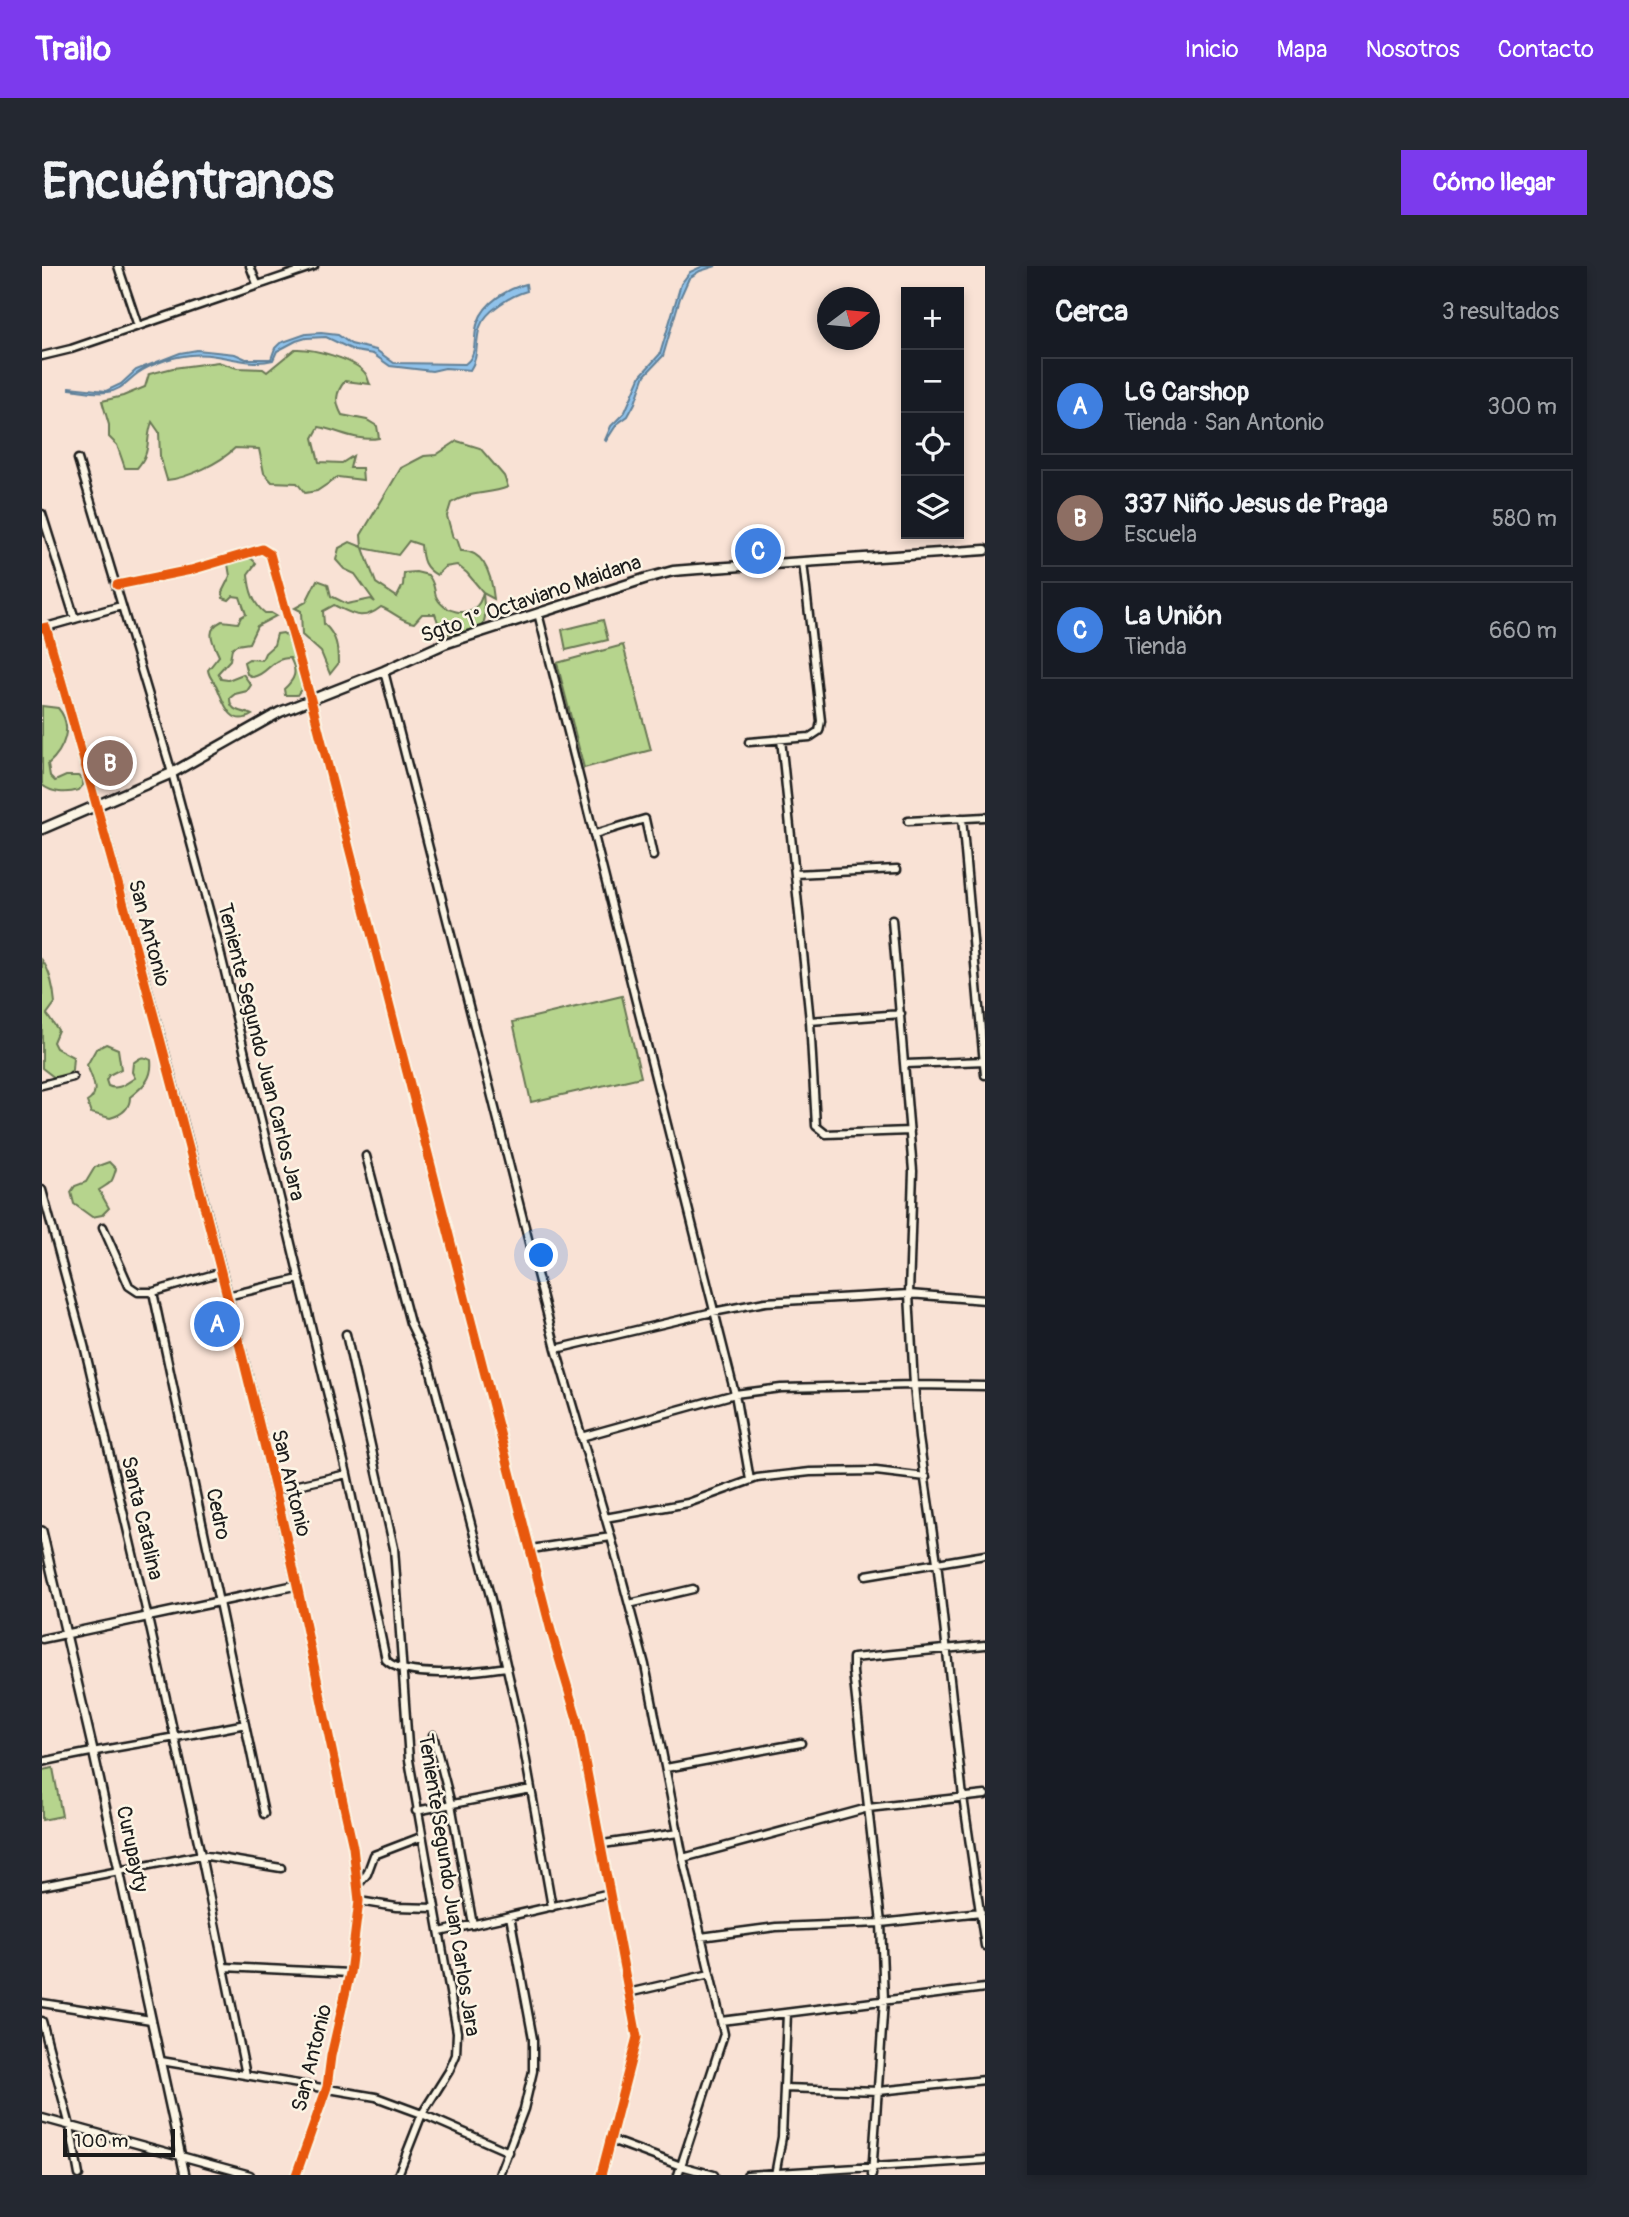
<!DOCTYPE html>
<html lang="es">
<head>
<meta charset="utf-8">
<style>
	body { margin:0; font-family:Pangolin,sans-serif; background:#242831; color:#f1f3f6 }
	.controls { position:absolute; right:21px; top:21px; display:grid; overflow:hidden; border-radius:0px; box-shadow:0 4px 10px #0003 }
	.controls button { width:63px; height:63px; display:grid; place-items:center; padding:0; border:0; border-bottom:2px solid #363941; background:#171b24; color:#f1f3f6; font:35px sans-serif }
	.compass { position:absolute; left:775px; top:21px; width:63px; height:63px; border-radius:50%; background:#171b24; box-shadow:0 4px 10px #0003; rotate:74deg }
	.scale { position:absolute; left:21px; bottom:18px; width:112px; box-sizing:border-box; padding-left:7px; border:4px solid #1c1c1c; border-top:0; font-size:19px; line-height:24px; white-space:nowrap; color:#1c1c1c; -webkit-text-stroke:5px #fcf5e5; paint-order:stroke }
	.you { position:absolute; left:500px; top:990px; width:24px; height:24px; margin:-18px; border:5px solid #fff; border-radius:50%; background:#1a73e8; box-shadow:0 0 0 10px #1a73e833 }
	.badge { display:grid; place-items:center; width:46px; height:46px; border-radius:50%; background:#7c3aed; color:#fff; font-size:23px; font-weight:700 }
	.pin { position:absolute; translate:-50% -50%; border:4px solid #fff; box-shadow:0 2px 7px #0006 }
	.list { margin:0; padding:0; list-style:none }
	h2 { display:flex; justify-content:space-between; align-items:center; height:91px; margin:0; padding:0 28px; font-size:30px }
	h2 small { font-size:23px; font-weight:400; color:#9ea1a6 }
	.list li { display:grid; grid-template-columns:46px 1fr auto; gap:21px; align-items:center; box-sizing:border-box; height:98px; margin:0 14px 14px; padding:0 14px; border:2px solid #363941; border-radius:0px }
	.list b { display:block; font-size:26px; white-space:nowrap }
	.list p { margin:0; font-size:23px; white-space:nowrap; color:#9ea1a6 }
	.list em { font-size:23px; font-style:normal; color:#9ea1a6 }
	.icon { flex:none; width:38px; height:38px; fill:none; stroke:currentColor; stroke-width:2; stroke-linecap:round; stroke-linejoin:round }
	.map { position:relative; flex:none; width:943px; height:1909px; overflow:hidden; border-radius:0px }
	header { display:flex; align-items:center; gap:42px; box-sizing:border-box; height:98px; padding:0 35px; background:#7c3aed; color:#fff }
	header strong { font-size:33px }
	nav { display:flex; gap:38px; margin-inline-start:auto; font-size:24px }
	.intro { display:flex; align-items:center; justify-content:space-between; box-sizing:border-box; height:168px; padding:0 42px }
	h1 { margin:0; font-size:49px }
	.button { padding:18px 32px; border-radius:0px; background:#7c3aed; color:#fff; font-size:24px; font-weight:700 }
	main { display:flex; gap:42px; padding:0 42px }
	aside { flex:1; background:#171b24; border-radius:0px; box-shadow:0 4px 10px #0003 }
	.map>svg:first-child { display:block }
</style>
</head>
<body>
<header>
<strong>Trailo</strong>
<nav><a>Inicio</a><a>Mapa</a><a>Nosotros</a><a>Contacto</a></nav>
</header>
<div class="intro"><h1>Encuéntranos</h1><a class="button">Cómo llegar</a></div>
<main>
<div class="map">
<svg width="943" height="1909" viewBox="0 0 943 1909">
	<rect width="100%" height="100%" fill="#f9e2d5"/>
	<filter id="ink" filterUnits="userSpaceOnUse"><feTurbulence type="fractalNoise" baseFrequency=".0143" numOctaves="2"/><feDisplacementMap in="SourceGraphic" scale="14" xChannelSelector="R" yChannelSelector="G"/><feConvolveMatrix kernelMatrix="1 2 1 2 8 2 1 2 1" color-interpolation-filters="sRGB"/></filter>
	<g filter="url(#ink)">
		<path fill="#b6d48d" stroke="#697854" stroke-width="2" fill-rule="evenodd" d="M253 83C270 82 312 93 323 107 326 110 326 115 328 118L303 115C293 127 293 136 300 149L325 154 335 160 337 172C315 176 298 165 277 161L271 172 277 196 300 197 311 190 308 202H320L321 214 296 211 275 225 263 227 255 217 230 216 222 207 217 183 193 182C178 197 146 212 125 214L118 190 117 166 110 156C103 175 110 185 95 202H83L75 179 67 171V159L60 135 81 130 103 121 107 108 131 102 176 96 195 102 221 103 225 106Z
			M415 175 438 182 462 210 466 221C446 229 429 225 409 237L405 250 411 272 415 273 419 285C444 284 450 313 452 333L441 327 443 351 440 364 405 368 397 359 393 348H380L372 357C358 355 352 346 339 341 320 356 311 348 292 339L281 345 282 358C295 370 296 381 296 398L288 408 279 386 260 369 259 345 253 342 264 336 275 314 286 318 289 330 305 338 329 333 333 336 313 308 302 303 294 294 297 282 308 276 320 281 319 269 359 202 382 190 394 189ZM367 275 379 279C380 294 382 302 395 309L403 301 415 299 425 307 441 326C440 330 439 334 437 337 427 353 400 346 394 330 391 320 393 318 386 309L374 306 362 307 361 319 355 331 334 317 321 282 356 289Z
			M204 291 210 293 214 297 206 308C207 323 211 338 223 347H229L234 350 215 360 207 377 195 379 190 382 188 394 176 407 179 413 186 414 201 408 209 419 205 425 193 428 188 432C188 447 200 444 210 449 187 463 181 433 174 419 170 413 167 411 166 404L177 390C171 376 162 364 180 355L196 357 199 351 204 348 198 331 191 330 187 334 181 332 180 326 188 310 186 298Z
			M561 354 566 374 524 384 520 364Z
			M241 367C251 373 259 406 262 419L255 429H243L242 423C253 413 256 406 248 392 228 392 227 408 211 411L205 408 202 396 207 393 220 394 223 387 232 379 235 368Z
			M581 379 609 484 542 502 515 397Z
			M0 440 16 442C32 460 22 484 6 498L8 510 13 515 24 510H36L41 514V519L37 524C24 528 10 527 0 519Z
			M0 694C8 704 12 724 13 737L5 748 16 764 11 776 14 782 31 791 30 804 20 812H13L0 802Z
			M580 730 599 811 489 836 471 756Z
			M64 778 76 783 79 803 67 809 64 814 66 820C76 825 84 817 93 812L90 806 91 797C98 792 100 789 109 794 111 812 102 820 88 831 88 843 79 849 68 852L49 847 45 836C60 827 49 811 45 799L54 783Z
			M67 896 74 903C70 917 70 916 57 924L67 942 60 949 50 951 32 938 29 926 33 920 44 916 53 901Z
			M11 1502 20 1550 0 1554V1504Z"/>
		<path fill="#8fc2eb" stroke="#618098" stroke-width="2" d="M661 0H674L658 5 647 12 638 32 621 90 603 109 593 137 586 150 575 158 564 175 563 174 569 160 583 146 599 109 618 88 639 18 648 6Z
			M484 18 485 25C470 29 443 45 438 61 433 76 437 91 428 104L403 102 390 105 348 100 331 88 313 85 284 71 264 72 254 75 235 85 231 94C201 102 174 83 141 90 128 92 107 99 96 107 85 115 79 125 65 126 53 128 39 124 28 123V121L64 125 79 118 94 104 138 87 155 84 193 88 204 93H229L233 82 238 77 264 68 279 67 296 69 309 78 334 84 352 97 423 98C437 88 430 70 436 56 443 36 465 23 484 18Z"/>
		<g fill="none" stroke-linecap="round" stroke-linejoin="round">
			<g stroke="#1c1c1c" stroke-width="11">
				<path id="minor" d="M76 0 96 60
					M208 0 215 18
					M0 90 29 83 272 0
					M36 193 130 507 176 677 305 1208 344 1394C365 1415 436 1405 465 1401
					M0 248 33 353
					M162 300 220 283 228 288 269 434 509 1365 535 1453 595 1771 559 1909
					M75 319 149 304
					M496 347 693 1128 708 1214
					M4 361 79 340
					M342 405 514 1083 569 1271 603 1399 641 1592 682 1768 636 1909
					M739 473 768 755 774 860 784 868 868 865
					M707 476 768 471 777 465 779 455 761 296
					M920 552 943 809
					M866 555 943 551
					M553 568 603 553 611 590
					M753 608 855 603
					M850 654 871 905 867 1028 872 1119 877 1172 895 1296 921 1531 943 1680
					M768 755 859 748
					M864 798 943 795
					M0 819 31 811
					M324 890 368 1057 386 1095 451 1341 477 1455 510 1641
					M0 924 42 1079 106 1352 159 1589 204 1809
					M61 961 87 1020 96 1026H111
					M180 1006 111 1026 222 1548
					M185 1030 257 1013
					M304 1068 352 1282 367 1494 415 1766 414 1789 407 1805 380 1848 356 1909
					M514 1083 671 1046 723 1036 867 1028 943 1034
					M539 1171 693 1128 739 1122 872 1119 943 1120
					M233 1224 305 1208
					M563 1252 646 1237 715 1212 768 1206 834 1205 884 1211
					M489 1283 569 1271
					M824 1309 943 1289
					M587 1338 651 1323
					M0 1373 24 1368
					M391 1469 409 1538 431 1659
					M0 1496C67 1481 136 1472 203 1458
					M624 1502 759 1477
					M374 1545 489 1523
					M561 1578 636 1567
					M641 1592 826 1542 943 1529
					M0 1620 159 1589 239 1602
					M315 1620 325 1608 332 1589 379 1571
					M317 1635 354 1641 392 1642
					M398 1666 568 1627
					M659 1671 734 1661 839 1657 939 1646
					M182 1701 308 1707
					M586 1727 668 1708
					M0 1737 109 1754
					M0 1755 28 1860 37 1909
					M679 1755 943 1722
					M119 1795 334 1831 380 1848 467 1886
					M742 1822 837 1825 943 1814
					M0 1852 208 1909
					M569 1874 639 1900 672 1909
					M254 1909 285 1821 289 1790 308 1707 317 1635 311 1581 255 1319
					M457 1909 482 1843 491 1805V1773L468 1650
					M705 1909 943 1894
					M733 1909 740 1871 745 1747
					M830 1909 842 1734 839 1657 811 1406V1392L943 1379"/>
			</g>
			<g stroke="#1c1c1c" stroke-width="12">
				<path id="tertiary" d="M0 362 4 361C95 679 182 997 255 1319L24 1368
					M0 1265 51 1484 143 1909"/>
			</g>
			<g stroke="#1c1c1c" stroke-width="13">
				<path id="secondary" d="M0 563 130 507 238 446 342 405 402 378 605 312 631 305 656 303 943 284"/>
			</g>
			<use href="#minor" stroke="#fcf5e5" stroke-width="6"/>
			<use href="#tertiary" stroke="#fcf5e5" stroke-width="7"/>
			<use href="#secondary" stroke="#fcf5e5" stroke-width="8"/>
			<g stroke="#fcf5e5" stroke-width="13">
				<path id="cycleway" d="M75 319 149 304 220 283 228 288 269 434 509 1365 535 1453 595 1771 559 1909
					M0 362 4 361C86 647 163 934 233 1223 262 1342 284 1462 311 1581L317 1635 308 1707 289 1790 285 1821 254 1909"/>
			</g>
			<use href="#cycleway" stroke="#e8590c" stroke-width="9"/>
		</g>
	</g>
	<g text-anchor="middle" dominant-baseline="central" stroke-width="5" stroke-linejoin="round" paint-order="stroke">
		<g font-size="21" fill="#1c1c1c" stroke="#fcf5e5">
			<text transform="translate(489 333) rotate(-19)">Sgto 1° Octaviano Maidana</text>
			<text transform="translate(107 667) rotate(75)">San Antonio</text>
			<text transform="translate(219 786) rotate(76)">Teniente Segundo Juan Carlos Jara</text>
			<text transform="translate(249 1217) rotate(76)">San Antonio</text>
			<text transform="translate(176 1248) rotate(78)">Cedro</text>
			<text transform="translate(100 1252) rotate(77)">Santa Catalina</text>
			<text transform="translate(90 1583) rotate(78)">Curupayty</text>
			<text transform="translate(407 1619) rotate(81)">Teniente Segundo Juan Carlos Jara</text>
			<text transform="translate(270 1792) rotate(-76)">San Antonio</text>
		</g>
	</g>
</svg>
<div class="controls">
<button>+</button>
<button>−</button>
<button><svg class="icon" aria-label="locate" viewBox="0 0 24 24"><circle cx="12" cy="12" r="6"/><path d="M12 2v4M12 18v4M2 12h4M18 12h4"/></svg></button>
<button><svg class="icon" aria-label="layers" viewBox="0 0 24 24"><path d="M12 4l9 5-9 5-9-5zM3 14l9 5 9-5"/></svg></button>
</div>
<svg class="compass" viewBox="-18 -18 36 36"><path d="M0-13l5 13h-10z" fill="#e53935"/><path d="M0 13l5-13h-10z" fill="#9ea1a6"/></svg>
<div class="scale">100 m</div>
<div class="you"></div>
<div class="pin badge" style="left:175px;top:1058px;background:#3f7fe0">A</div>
<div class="pin badge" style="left:68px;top:497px;background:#8d6e63">B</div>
<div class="pin badge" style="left:716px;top:285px;background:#3f7fe0">C</div>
</div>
<aside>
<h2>Cerca<small>3 resultados</small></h2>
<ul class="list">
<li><span class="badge" style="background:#3f7fe0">A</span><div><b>LG Carshop</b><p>Tienda · San Antonio</p></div><em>300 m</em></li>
<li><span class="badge" style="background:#8d6e63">B</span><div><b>337 Niño Jesus de Praga</b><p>Escuela</p></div><em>580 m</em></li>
<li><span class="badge" style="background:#3f7fe0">C</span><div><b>La Unión</b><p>Tienda</p></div><em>660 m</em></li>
</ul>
</aside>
</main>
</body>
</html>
